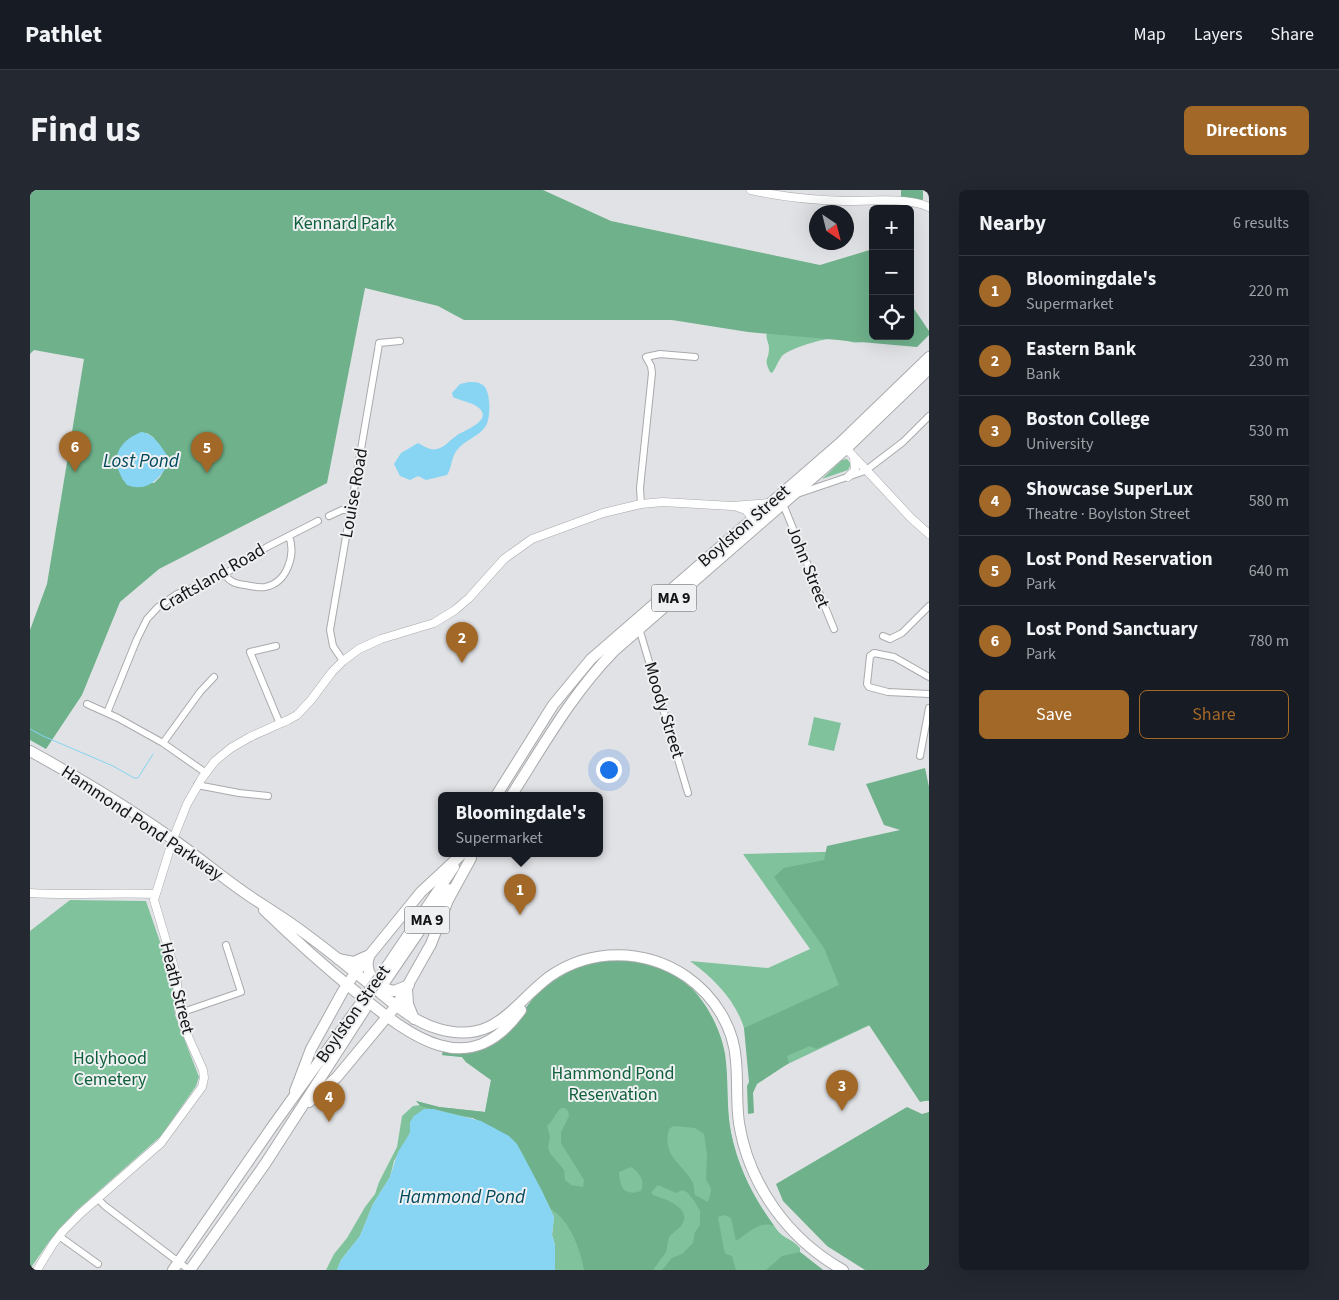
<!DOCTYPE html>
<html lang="en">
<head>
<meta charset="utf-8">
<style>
	body { margin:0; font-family:"Source Sans 3",sans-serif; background:#242831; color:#f1f3f6 }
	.controls { position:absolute; right:15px; top:15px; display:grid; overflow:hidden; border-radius:8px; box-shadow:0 5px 20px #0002 }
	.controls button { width:45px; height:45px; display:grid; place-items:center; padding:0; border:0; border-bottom:1px solid #363941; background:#171b24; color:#f1f3f6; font:25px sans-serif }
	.compass { position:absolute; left:779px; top:15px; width:45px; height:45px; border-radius:50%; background:#171b24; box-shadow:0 5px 20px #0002; rotate:145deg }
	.you { position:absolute; left:578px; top:579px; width:18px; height:18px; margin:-12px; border:4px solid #fff; border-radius:50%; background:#1a73e8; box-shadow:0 0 0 8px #1a73e833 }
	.badge { display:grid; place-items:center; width:32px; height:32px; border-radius:50%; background:#a26827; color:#fff; font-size:16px; font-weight:700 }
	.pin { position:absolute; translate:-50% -41px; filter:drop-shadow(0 1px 2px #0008) }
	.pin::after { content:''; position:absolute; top:26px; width:18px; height:15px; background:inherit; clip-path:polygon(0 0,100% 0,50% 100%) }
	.popup { position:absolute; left:408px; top:602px; width:165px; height:65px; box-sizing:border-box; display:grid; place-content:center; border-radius:8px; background:#171b24; filter:drop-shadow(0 1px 4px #0005); font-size:16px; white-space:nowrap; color:#9ea1a6 }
	.popup b { font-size:19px; color:#f1f3f6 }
	.popup::after { content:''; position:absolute; left:50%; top:100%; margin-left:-10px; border:10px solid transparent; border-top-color:#171b24 }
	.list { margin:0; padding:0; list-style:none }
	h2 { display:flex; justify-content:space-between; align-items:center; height:65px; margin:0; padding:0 20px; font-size:21px }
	h2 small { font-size:16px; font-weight:400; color:#9ea1a6 }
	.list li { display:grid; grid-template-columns:32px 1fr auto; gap:15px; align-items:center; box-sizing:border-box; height:70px; padding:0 20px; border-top:1px solid #363941 }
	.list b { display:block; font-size:19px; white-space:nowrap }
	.list p { margin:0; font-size:16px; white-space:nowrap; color:#9ea1a6 }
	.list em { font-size:16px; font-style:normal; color:#9ea1a6 }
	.actions { display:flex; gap:10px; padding:15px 20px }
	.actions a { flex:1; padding:11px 0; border:1px solid #a26827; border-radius:8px; text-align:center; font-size:18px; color:#a26827 }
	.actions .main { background:#a26827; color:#fff }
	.icon { flex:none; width:28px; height:28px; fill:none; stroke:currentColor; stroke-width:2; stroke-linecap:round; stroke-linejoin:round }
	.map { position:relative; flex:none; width:899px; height:1080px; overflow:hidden; border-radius:8px }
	header { display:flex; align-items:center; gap:30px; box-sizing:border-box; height:70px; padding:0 25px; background:#171b24; border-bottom:1px solid #363941 }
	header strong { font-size:24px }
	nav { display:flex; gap:28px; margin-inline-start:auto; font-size:18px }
	.intro { display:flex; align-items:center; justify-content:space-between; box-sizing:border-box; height:120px; padding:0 30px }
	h1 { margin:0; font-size:35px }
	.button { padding:12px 22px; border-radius:8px; background:#a26827; color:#fff; font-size:18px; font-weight:700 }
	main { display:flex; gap:30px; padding:0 30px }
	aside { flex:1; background:#171b24; border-radius:8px; box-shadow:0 5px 20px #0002 }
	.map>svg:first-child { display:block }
</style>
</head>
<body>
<header>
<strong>Pathlet</strong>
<nav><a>Map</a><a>Layers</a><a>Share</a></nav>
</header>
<div class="intro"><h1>Find us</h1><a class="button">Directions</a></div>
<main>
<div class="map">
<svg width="899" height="1080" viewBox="0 0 899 1080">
	<rect width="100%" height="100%" fill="#e1e2e5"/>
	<path fill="#80c29c" d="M737 142 843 146C828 160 815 147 799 149 788 150 759 159 752 166 748 171 746 178 742 183L740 182C733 168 739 171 739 158 739 152 735 149 737 142Z
		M817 269 821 274 818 280 792 289 812 270Z
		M784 527 811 533 804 561 778 555Z
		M899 647V911H892L842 834 722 891C720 875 719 857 715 841 707 812 684 788 660 771L738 778 780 759 713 664 829 661Z
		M40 710 116 711 143 790 145 825 169 887 166 896 131 946 45 1022 18 1053 0 1079V741Z
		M535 783 661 797C678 816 692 841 695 867 698 893 696 918 701 943 708 975 721 1004 740 1030 744 1035 747 1041 752 1045 758 1049 765 1052 770 1058V1062L793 1080H525V1055L522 1045 524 1027 509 996 467 940 443 928 426 926 403 919 384 926 381 932 380 943 377 949 364 971 360 987 343 1014 330 1046 311 1070 307 1080H296L304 1064 317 1048 335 1017 345 1004 349 992 367 957 372 926 383 916 390 915 386 911 409 917 455 922 461 890 436 872 432 867 412 865 425 862 486 831 505 806 516 796Z"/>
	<path fill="#6fb18b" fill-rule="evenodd" d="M0 0H513L581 31 790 75 843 59V146H880V113L899 141V145L887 157 718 142 642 130H434L408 116 335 98 297 293 129 379 90 412 52 505 16 559 0 550V440L17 394 54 169 4 160 0 164ZM117 243 123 247 140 270 130 287 124 293 93 290 87 270Z
		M871 0H893V12L871 9Z
		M895 578 899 597V910L890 912 839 835 786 859 780 856 757 866 759 873 727 894 723 903 724 923 718 924 717 896 719 892 714 838 809 795 794 758 744 687 754 678 794 670 797 656 870 640 854 635 836 594Z
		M583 770C624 771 655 783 677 818 685 832 692 847 695 864 699 890 696 917 701 943 708 978 724 1008 744 1036 730 1030 718 1043 706 1051L701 1028 694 1025 688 1027 694 1060 696 1064 702 1066 706 1080H632L642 1068 652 1064 663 1053 665 1042 670 1035V1021L665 1012 658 1003 653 1000 646 1003 628 995 621 1002 623 1005C635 1009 664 1018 651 1036 648 1040 642 1043 639 1047L636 1062 623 1080H554C550 1058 540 1031 521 1019L491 961 482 949 462 937 443 928 398 918 391 916 386 911 409 917 455 922 461 890 436 872 432 867 412 865 413 860 425 862 486 831 505 806 516 796 543 779 568 771ZM531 918H535L538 921 539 926 531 942V953L554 990 553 997 541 995 535 990 534 980 520 963 518 957 520 947 517 936C524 930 525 923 531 918ZM644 936 665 938 674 944 677 965 676 990 680 996 681 1001 678 1012 665 1005C664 1001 664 997 663 993 654 975 634 968 638 944 639 939 639 938 644 936ZM601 977C610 983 615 990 611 1001L603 1003 595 1001C591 997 589 989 589 982Z
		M877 917 892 924 899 922V1080H835L797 1056 753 1011 746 994Z
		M770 1062 793 1080H736L752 1066Z"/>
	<path fill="#87d4f3" d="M439 192C445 192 450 192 454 196 461 203 461 230 455 237 448 247 435 250 427 260 421 267 422 278 417 285L396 290 388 286 380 290 370 286 364 274 371 263 388 253C394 256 400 261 407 259 414 258 420 250 426 246 434 240 463 231 449 218 442 212 431 211 423 207L422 203 430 194Z
		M111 242C124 243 133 259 140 270 131 288 118 303 97 295 79 272 85 253 111 242Z
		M394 919H403L451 931 479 946 487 954 512 1001 524 1027 522 1045 525 1055V1080H307L311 1070 330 1046 343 1014 360 987 368 962 380 943V932L384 926Z"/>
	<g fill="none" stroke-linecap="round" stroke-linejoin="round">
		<path stroke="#87d4f3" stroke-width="1" d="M0 539 13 546 83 576 104 588H108L123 564"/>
		<g stroke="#a8aaac" stroke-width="8">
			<path id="minor" d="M767 304 835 281 873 252 899 226
				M611 314 610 298 622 183 621 176 616 167 630 164 665 167
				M753 314 804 439
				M299 326 312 320H321
				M195 385C200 392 206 394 215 395 221 396 228 398 235 397 257 393 266 365 259 346
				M609 438 658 603
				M853 446 860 449 872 443 899 416
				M246 456 220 462 250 534
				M313 471 303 456 300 440 348 160 349 153 370 151
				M899 487 864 467 844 463 840 466 837 494 839 497 858 502 899 504
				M57 514 88 528 133 553 176 583
				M77 523 107 449 117 429 128 417 147 404 190 387 237 357 288 331
				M133 553 170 502 184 487
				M890 566 899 518
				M167 595 209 603 238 606
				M150 823 211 802 196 755
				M68 1009 75 1016 159 1080
				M29 1046 68 1074"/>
		</g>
		<g stroke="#a8aaac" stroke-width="9">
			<path id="tertiary" d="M721 0C752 7 782 10 814 11 839 11 875 7 899 17
				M814 256 881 328 899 344
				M818 287 825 280 824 268
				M707 317 716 320 722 328
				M0 703C42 706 83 702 125 704
				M7 1080 23 1054 33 1041 51 1023 131 953 172 897 174 888 173 880 153 835 150 823 146 784 124 710 143 649 157 614 172 588 185 571 201 558 220 547 258 530 267 525 281 510 302 482 313 471 329 459 351 449 404 433 425 420 439 408 474 369 502 349 573 323 611 314 633 312 702 316 740 313"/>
		</g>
		<g stroke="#a8aaac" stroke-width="12">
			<path id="primary" d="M0 561C49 588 98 617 144 650 170 668 194 689 221 707 239 719 259 731 277 745 299 761 321 779 343 797 363 813 383 832 409 839 465 855 482 815 519 787 560 758 615 758 657 787 684 806 704 837 706 871 708 892 706 912 709 933 719 995 758 1049 813 1080
				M234 720C264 749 294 776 326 802 378 844 438 895 491 820"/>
		</g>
		<g stroke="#a8aaac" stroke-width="12">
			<path id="trunk" d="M466 606 523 515 561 469 810 253 899 167
				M481 606C513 556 542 504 584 461L816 259 899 179
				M339 767C333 784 349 798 364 801L379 795
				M308 769 324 772 337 766
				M349 788 424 677
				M354 793 418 699
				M377 799 378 814 384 829
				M265 901 281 859 313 801 325 783 391 702 432 664
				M279 912 307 887 366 816 401 754 418 710 441 668
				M143 1080 242 937 331 813
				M160 1080 235 974 335 819"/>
		</g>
		<use href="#minor" stroke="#fff" stroke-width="6"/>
		<use href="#tertiary" stroke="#fff" stroke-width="8"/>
		<use href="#primary" stroke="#fff" stroke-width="10"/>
		<use href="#trunk" stroke="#fff" stroke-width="10"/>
		<g stroke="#a8aaac" stroke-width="12" stroke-linecap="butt">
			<path id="trunk-bridge" d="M331 813 349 788"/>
		</g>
		<use href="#trunk-bridge" stroke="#fff" stroke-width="10"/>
	</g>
	<g text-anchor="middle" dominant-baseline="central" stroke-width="4" stroke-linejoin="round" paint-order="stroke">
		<g fill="#eef0f2" stroke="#555657" stroke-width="1">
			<rect x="621.5" y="394.5" width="45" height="27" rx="4"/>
			<rect x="374.5" y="716.5" width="45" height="27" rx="4"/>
		</g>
		<g font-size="16" font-weight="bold" fill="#131415">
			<text x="644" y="408">MA 9</text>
			<text x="397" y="730">MA 9</text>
		</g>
		<g font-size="18" fill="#11603c" stroke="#eef0f2">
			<text x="314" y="33">Kennard Park</text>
			<text x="80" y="868">Holyhood<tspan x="80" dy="21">Cemetery</tspan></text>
			<text x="583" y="883">Hammond Pond<tspan x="583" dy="21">Reservation</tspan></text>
		</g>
		<g font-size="18" fill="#131415" stroke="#eef0f2">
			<text transform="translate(324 303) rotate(-80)">Louise Road</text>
			<text transform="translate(714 336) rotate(-41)">Boylston Street</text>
			<text transform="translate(778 377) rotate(68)">John Street</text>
			<text transform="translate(182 388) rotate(-30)">Craftsland Road</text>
			<text transform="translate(634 520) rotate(73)">Moody Street</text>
			<text transform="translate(112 633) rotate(34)">Hammond Pond Parkway</text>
			<text transform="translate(147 798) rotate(76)">Heath Street</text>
			<text transform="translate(323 824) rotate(-55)">Boylston Street</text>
		</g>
		<g font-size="19" font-style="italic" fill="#01485d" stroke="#eef0f2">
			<text x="111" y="271">Lost Pond</text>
			<text x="432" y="1007">Hammond Pond</text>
		</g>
	</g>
</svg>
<div class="controls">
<button>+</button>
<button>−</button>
<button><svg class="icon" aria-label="locate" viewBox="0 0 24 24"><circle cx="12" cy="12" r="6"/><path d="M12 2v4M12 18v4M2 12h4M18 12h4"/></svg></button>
</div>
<svg class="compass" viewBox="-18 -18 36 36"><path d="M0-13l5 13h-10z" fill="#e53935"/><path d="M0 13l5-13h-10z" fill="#9ea1a6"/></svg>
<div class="you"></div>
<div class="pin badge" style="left:490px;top:725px">1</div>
<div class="popup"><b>Bloomingdale's</b>Supermarket</div>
<div class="pin badge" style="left:432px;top:473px">2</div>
<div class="pin badge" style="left:812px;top:921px">3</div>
<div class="pin badge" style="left:299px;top:932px">4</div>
<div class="pin badge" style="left:177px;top:283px">5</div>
<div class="pin badge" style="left:45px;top:282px">6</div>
</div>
<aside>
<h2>Nearby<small>6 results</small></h2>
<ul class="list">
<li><span class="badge">1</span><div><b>Bloomingdale's</b><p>Supermarket</p></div><em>220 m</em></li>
<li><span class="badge">2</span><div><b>Eastern Bank</b><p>Bank</p></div><em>230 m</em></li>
<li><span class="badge">3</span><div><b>Boston College</b><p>University</p></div><em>530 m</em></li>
<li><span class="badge">4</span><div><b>Showcase SuperLux</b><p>Theatre · Boylston Street</p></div><em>580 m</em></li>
<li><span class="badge">5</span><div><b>Lost Pond Reservation</b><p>Park</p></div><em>640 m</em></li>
<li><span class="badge">6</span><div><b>Lost Pond Sanctuary</b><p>Park</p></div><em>780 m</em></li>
</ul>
<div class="actions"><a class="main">Save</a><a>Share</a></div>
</aside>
</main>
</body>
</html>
